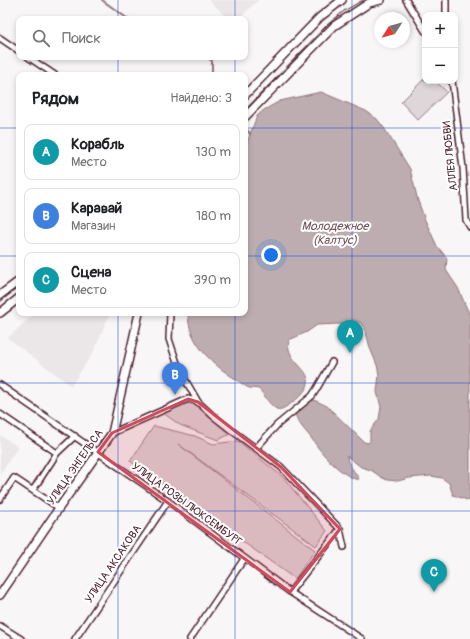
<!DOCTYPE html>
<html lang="ru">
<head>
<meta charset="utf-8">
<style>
	body { margin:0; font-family:Pangolin,sans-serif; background:#f2f2f2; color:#202124 }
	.controls { position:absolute; right:12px; top:12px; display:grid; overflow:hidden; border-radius:8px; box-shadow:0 2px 6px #0003 }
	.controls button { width:36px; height:36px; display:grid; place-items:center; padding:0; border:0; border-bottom:1px solid #e0e0e0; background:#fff; color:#202124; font:20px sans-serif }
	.compass { position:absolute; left:374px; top:12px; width:36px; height:36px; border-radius:50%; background:#fff; box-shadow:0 2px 6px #0003; rotate:234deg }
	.you { position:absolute; left:271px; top:255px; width:14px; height:14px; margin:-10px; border:3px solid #fff; border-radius:50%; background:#1a73e8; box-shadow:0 0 0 6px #1a73e833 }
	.badge { display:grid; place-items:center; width:26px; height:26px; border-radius:50%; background:#0f766e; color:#fff; font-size:13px; font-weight:700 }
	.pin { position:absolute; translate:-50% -33px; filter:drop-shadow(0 1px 2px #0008) }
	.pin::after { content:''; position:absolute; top:21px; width:14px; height:12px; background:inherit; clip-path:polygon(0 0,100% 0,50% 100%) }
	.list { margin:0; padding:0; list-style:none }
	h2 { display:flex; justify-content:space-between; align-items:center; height:52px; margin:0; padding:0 16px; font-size:17px }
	h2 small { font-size:13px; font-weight:400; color:#757577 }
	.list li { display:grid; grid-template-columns:26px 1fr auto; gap:12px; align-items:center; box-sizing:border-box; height:56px; margin:0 8px 8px; padding:0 8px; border:1px solid #e0e0e0; border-radius:8px }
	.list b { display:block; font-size:15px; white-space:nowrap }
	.list p { margin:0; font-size:13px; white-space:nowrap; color:#757577 }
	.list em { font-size:13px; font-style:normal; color:#757577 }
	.icon { flex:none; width:22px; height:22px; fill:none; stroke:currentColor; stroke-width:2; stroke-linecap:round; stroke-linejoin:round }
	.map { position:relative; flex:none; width:470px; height:639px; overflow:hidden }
	.search { position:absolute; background:#fff; box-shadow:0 2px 6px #0003; left:16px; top:16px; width:232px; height:44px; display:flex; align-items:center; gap:10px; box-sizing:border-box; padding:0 14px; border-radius:8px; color:#757577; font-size:15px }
	.panel { position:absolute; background:#fff; box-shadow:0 2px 6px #0003; left:16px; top:72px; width:232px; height:244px; border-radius:8px }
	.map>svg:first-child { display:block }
</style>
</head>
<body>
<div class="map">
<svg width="470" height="639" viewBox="0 0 470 639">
	<rect width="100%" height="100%" fill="#f8f6f7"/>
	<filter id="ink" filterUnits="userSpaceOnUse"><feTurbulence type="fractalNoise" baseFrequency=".025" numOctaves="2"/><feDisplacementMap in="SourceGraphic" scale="8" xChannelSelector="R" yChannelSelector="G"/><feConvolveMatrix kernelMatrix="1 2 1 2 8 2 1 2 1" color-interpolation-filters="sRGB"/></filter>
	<g filter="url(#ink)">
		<path fill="#ebe6e8" d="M209 0H258L239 19H228Z
			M35 313H110L94 351 71 386 8 338Z
			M0 435 18 447 0 474Z"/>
		<path fill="#ded6d9" stroke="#947a82" d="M425 78V81H435L447 92 418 120 401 102Z
			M186 403H199L232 433 218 440 180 425 163 413Z
			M154 426 195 436 213 444 238 441 283 477 327 531 316 546 178 444 315 550 295 579 130 461Z"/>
		<path fill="#bdadb0" stroke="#8f747b" d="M321 92 366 111 377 119 384 128 410 169 418 201 425 220 437 246 447 258 446 270 458 288 470 316V501L453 495 449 483 442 478 431 476 409 478 398 481 387 480 381 477 371 470 361 467 347 456 348 462 359 479C351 482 326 459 321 451 317 447 315 443 312 439 306 431 297 423 295 413L305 403 314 400 327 406 364 442 368 443 370 441V431L379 419 381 407 377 392 379 375 377 365 370 348 366 332 361 323 353 320 344 325 338 324 317 325 307 332 289 340C283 369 335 372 289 405 285 407 280 412 275 408 269 404 264 395 259 389 255 388 250 389 247 387 243 385 240 382 237 380 213 365 188 343 188 313H245V150L250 134 257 116 264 110 280 101Z"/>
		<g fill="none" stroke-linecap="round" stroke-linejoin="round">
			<path stroke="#8f747b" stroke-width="2" d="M102 0 128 19
				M207 57 212 61V75
				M245 127 250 134"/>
			<g stroke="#4a1f2b" stroke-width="8">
				<path id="street" d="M406 0 425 31
					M446 0V15
					M0 38 19 51
					M28 57 55 75
					M452 81 463 168 466 220 470 227
					M170 313 169 339 179 369 198 402
					M0 385 168 501 290 592 362 639
					M0 414 57 453 75 436
					M112 433 188 399 198 402 212 415 231 430 281 467 340 529 344 547
					M256 448 277 425 312 396 316 390 332 362
					M33 490 57 453
					M0 499 14 478 59 508
					M290 592 340 529
					M0 626 21 639
					M75 639 168 501
					M190 639 244 559"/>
			</g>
			<g stroke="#4a1f2b" stroke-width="10">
				<path id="secondary" d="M245 95 320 17 342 0
					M245 117 334 26 369 3 381 0
					M0 295 19 281
					M0 313 19 298
					M0 595 59 508 112 433 139 313"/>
			</g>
			<use href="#street" stroke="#fff" stroke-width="5"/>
			<use href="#secondary" stroke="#fff" stroke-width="7"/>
			<path stroke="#4a1f2b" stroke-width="1" d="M245 110 327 25 344 11 363 0
				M0 302 19 287"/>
		</g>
	</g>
	<path fill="#d1495b" fill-opacity="0.2" stroke="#d1495b" stroke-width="3" stroke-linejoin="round" d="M188 399 198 402 281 467 340 529 290 592 98 452 112 433Z"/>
	<path fill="none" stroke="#1d4ed8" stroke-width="1" stroke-opacity="0.55" d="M118 0V19M235 0V19M352 0V639M118 57V75M235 57V75M0 128H19M245 128H470M0 256H19M245 256H470M118 313V639M235 313V639M0 383H470M0 511H470"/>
	<g text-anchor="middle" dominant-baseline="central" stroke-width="4" stroke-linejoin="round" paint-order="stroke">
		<g font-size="11" fill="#4a1f2b" stroke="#fff">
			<text transform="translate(450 156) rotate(-96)">АЛЛЕЯ ЛЮБВИ</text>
			<text transform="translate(75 467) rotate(-55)">УЛИЦА ЭНГЕЛЬСА</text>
			<text transform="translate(187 504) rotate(36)">УЛИЦА РОЗЫ ЛЮКСЕМБУРГ</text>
			<text transform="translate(113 564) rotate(-56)">УЛИЦА АКСАКОВА</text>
		</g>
		<g font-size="12" font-style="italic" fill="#72515a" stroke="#fff">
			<text x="335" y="226">Молодежное<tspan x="335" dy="14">(Калтус)</tspan></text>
		</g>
	</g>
</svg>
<div class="controls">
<button>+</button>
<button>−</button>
</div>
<svg class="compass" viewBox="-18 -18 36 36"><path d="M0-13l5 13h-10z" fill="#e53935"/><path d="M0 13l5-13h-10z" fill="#757577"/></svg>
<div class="you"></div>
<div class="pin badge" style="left:350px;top:353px;background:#0f9aa8">A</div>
<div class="pin badge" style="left:175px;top:395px;background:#3f7fe0">B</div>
<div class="pin badge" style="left:434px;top:592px;background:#0f9aa8">C</div>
<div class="search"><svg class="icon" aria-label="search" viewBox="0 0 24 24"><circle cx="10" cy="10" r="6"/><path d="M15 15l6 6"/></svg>Поиск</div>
<section class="panel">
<h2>Рядом<small>Найдено: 3</small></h2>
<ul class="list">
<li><span class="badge" style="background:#0f9aa8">A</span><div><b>Корабль</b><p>Место</p></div><em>130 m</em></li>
<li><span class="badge" style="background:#3f7fe0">B</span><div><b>Каравай</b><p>Магазин</p></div><em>180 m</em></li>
<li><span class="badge" style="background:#0f9aa8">C</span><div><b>Сцена</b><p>Место</p></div><em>390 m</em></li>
</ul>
</section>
</div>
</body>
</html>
